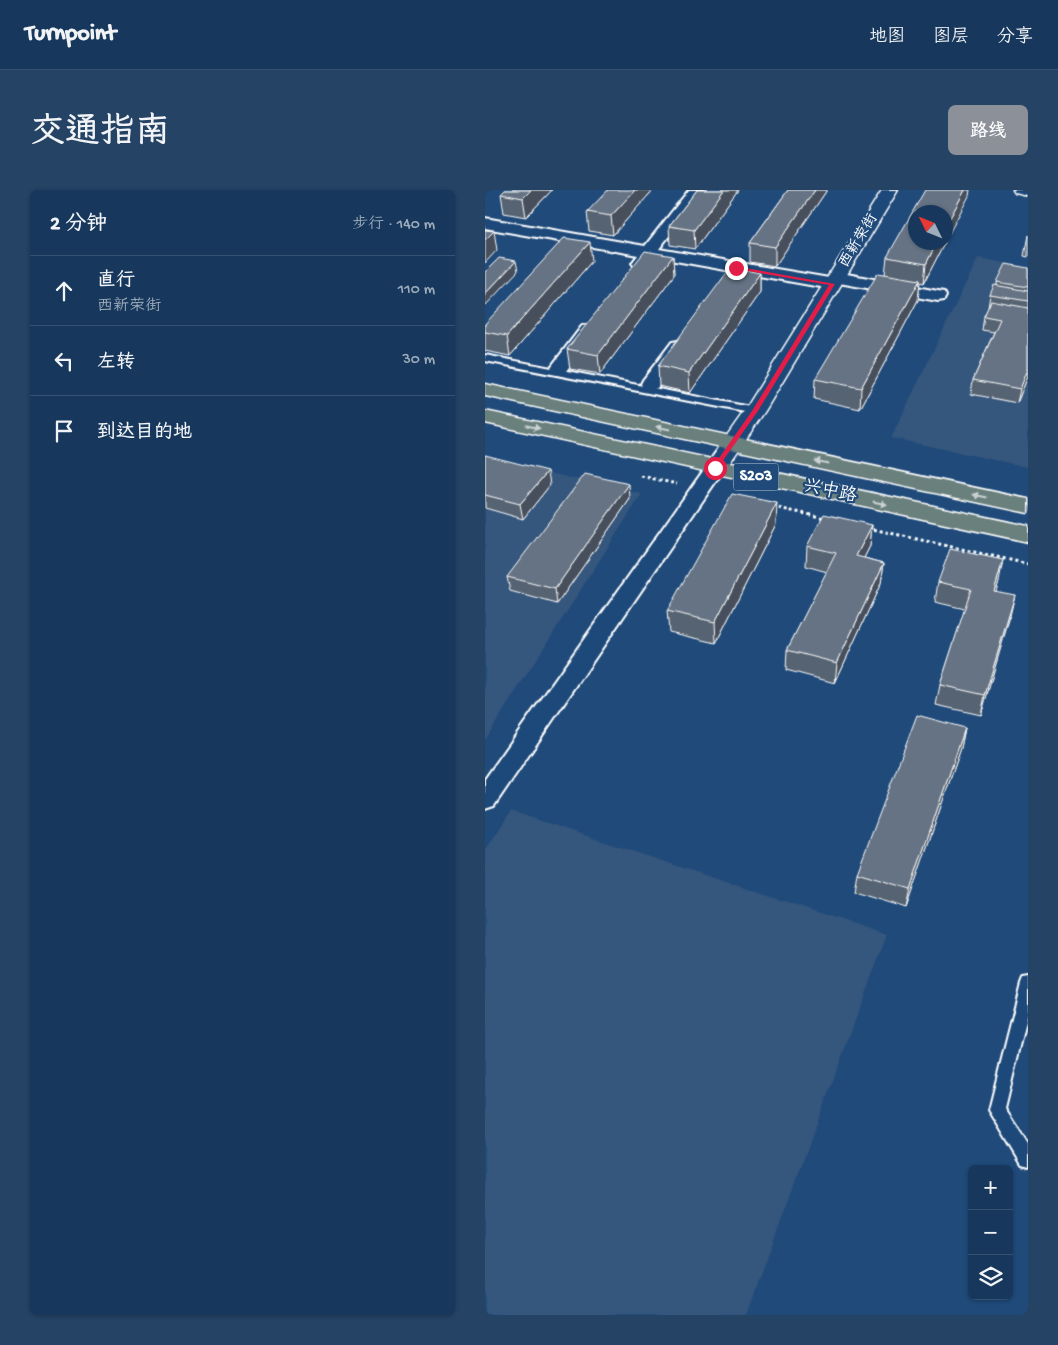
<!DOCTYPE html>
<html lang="zh">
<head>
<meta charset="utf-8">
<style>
	body { margin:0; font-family:"Gochi Hand","LXGW WenKai TC",sans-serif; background:#244365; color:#f1f3f6 }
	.controls { position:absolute; right:15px; bottom:15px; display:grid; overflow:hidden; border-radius:8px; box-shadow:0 1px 4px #0004 }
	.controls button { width:45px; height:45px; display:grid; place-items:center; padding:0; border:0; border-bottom:1px solid #365272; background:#17385c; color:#f1f3f6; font:25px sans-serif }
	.compass { position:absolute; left:423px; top:15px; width:45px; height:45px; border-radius:50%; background:#17385c; box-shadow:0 1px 4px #0004; rotate:313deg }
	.stop { position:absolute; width:15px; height:15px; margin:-11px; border:4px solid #e11d48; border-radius:50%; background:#fff }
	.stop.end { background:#e11d48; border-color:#fff; box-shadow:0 1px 5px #0008 }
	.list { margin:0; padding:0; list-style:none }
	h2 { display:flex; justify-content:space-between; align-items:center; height:65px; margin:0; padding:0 20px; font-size:21px }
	h2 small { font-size:16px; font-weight:400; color:#9eacbb }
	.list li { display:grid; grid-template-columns:32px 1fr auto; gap:15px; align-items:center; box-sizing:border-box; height:70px; padding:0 20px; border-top:1px solid #365272 }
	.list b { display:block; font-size:19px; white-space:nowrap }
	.list p { margin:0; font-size:16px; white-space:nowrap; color:#9eacbb }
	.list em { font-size:16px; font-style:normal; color:#9eacbb }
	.icon { flex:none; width:28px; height:28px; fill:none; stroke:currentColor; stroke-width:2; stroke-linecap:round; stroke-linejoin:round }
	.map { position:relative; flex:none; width:543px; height:1125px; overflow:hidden; border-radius:8px }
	header { display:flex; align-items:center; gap:30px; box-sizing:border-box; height:70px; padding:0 25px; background:#17385c; border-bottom:1px solid #365272 }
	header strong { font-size:24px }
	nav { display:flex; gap:28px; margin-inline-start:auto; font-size:18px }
	.intro { display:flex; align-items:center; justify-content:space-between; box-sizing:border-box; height:120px; padding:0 30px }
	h1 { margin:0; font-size:35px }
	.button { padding:12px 22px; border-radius:8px; background:#8c9099; color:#fff; font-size:18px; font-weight:700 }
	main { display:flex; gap:30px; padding:0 30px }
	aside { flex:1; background:#17385c; border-radius:8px; box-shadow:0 1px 4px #0004 }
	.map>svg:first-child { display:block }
</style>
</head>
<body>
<header>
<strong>Turnpoint</strong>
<nav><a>地图</a><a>图层</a><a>分享</a></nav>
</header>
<div class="intro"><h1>交通指南</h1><a class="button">路线</a></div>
<main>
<aside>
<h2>2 分钟<small>步行 · 140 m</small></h2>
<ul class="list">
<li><svg class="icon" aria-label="ahead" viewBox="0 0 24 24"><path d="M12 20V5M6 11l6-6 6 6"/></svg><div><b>直行</b><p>西新荣街</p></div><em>110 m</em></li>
<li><svg class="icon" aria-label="left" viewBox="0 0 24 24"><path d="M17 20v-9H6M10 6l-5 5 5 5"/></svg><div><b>左转</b></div><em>30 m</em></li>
<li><svg class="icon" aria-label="arrive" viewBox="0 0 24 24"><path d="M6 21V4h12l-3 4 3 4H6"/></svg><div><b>到达目的地</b></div></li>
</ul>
</aside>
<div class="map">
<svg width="543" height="1125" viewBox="0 0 543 1125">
	<rect width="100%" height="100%" fill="#1f4a7a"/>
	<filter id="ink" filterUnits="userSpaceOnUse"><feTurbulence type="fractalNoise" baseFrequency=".02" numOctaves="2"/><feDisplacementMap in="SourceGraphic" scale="10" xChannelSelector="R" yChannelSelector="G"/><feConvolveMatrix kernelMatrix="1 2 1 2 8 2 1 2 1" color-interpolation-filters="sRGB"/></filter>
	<g filter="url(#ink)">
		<path fill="#34567d" d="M493 68 543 77V277L406 248Z
			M0 268 157 304 0 550Z
			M26 621 402 745 261 1125H0V661Z"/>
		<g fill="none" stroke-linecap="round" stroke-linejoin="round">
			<g stroke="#fff" stroke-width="4">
				<path id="service" d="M0 165 270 218 275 221 270 224 0 171Z
					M543 787V823L520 919 543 954V977L537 975 504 920 536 793 538 788Z"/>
			</g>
			<g stroke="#fff" stroke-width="4">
				<path id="minor" d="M204 0H219L174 59 344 88 345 83 351 82 453 101 459 102 461 106 459 110 453 111 354 93 353 98 347 99 168 67C162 75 159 79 149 76L147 73 153 65 0 38V28L160 56Z
					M103 135 109 136 112 140 109 144 81 181 75 182 69 181 66 177 69 173 97 136Z
					M193 151 199 152 202 156 172 198 165 200 158 198 156 194 158 190 187 152Z
					M230 272 237 274 240 278 9 616 0 619V589L223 274Z"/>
			</g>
			<g stroke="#fff" stroke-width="3">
				<path id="tertiary" d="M397 0H413L280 221 238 283 230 285 222 283 219 278 260 220Z
					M528 0H543V6L530 3Z"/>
			</g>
			<g stroke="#fff" stroke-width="3">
				<path id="trunk" d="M0 194 543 309V323L0 206Z
					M0 221 543 336V352L0 233Z"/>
			</g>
			<path stroke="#fff" stroke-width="3" stroke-dasharray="3 3" stroke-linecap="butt" d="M156 286 192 294
				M288 317 340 328
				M383 338 543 374"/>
			<use href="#service" fill="#1f4a7a" fill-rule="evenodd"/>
			<use href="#minor" fill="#1f4a7a" fill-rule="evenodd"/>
			<use href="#tertiary" fill="#1f4a7a" fill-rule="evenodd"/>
			<use href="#trunk" fill="#6a807d" fill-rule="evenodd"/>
		</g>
		<path fill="#576372" stroke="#fff" d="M20 0H67L41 27 19 23 16 4Z
			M168 0 128 45 104 41 102 22Z
			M212 0H253L210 59 185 55 184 36Z
			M303 0H342L290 76 265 72V53Z
			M484 6 430 52H460L439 93 435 92 433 110 375 219 329 209 330 189 400 84 402 67Z
			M543 45V67L539 66Z
			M188 66 189 85 115 184 85 179 82 159Z
			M107 71 25 166 0 161V134Z
			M543 78V186L532 213 486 204 488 190 509 142 497 140 499 126 503 118 505 105 512 96V92Z
			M275 83V102L205 203 174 196 173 176Z
			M0 265 65 295 38 329 0 318Z
			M145 309 72 414 25 401 22 387Z
			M291 334 231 453 184 442 182 421Z
			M387 335 385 356 379 368 399 373 396 393 350 493 301 480 302 460 342 382 321 376 322 356Z
			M514 391 511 401 525 426 496 525 451 515 455 495 480 419 450 412 453 392Z
			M480 538 476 558 421 718 369 702 372 683Z"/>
		<path fill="#47505c" stroke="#fff" d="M46 0H67L41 27 38 8Z
			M150 0H168L128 45 126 26Z
			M239 0H253L210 59 209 40Z
			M330 0H342L290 76V57Z
			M480 0H485L484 6 460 51V37Z
			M9 41 12 60 0 73V50Z
			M105 52 107 71 25 166 22 146Z
			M452 52H460L439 93 441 74Z
			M188 66 189 85 115 184 113 165Z
			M31 71 33 81 0 116V104Z
			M275 83V102L205 203 204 183Z
			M435 90 433 110 375 219 376 198Z
			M543 179V186L532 213 535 199Z
			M63 281 65 295 38 329 35 314Z
			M144 294 145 309 72 414 70 399Z
			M292 313 291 334 231 453 230 432Z
			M387 335 385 356 370 386 371 366Z
			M518 370 514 391 505 421 509 401Z
			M399 373 396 393 350 493 352 473Z
			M530 405 525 426 496 525 500 505Z
			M480 538 476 558 421 718 425 699Z"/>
		<path fill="#657384" stroke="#fff" d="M20 0H46L38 8 16 4Z
			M123 0H150L126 26 102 22Z
			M212 0H239L209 40 184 36Z
			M303 0H330L290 57 265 53Z
			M440 0H480L460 37V22H430V52H452L441 74 402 67Z
			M0 40 9 41 0 50Z
			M79 48 105 52 22 146 0 142V134Z
			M160 61 188 66 113 165 82 159Z
			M14 68 31 71 0 104V82Z
			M521 74 543 78V97L512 92Z
			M246 77 275 83 204 183 173 176Z
			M393 83 435 90 376 198 330 189Z
			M509 95 543 101V111L505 105Z
			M506 111 543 118V179L535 199 488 190 515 129 499 126Z
			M0 265 63 281 35 314 0 305Z
			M100 284 144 294 70 399 22 387Z
			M247 304 292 313 230 432 182 421Z
			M339 324 387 335 371 366 399 373 352 473 302 460 351 363 322 356Z
			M465 359 518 370 509 401 530 405 500 505 455 495 486 399 453 392Z
			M432 525 480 538 425 699 372 683Z"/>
		<defs><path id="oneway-solid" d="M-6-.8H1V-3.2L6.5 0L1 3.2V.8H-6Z" transform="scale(1.25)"/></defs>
		<g fill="#cbd3d2">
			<use href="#oneway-solid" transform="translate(48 237) rotate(13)"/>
			<use href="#oneway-solid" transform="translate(178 238) rotate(-168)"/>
			<use href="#oneway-solid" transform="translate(336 272) rotate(-168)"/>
			<use href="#oneway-solid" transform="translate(495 306) rotate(-168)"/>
			<use href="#oneway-solid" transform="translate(395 313) rotate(12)"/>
		</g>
	</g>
	<path fill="#e11d48" d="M249 76 350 94 273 221 232 279 230 280 227 278 267 221 344 95 251 79Z"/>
	<g text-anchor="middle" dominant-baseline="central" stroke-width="4.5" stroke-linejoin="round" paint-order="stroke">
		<g font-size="15" fill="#fff" stroke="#1f4a7a">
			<text transform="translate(374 51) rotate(-59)">西新荣街</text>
		</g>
		<rect fill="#1f4a7a" stroke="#bcc9d7" stroke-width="1" x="248.5" y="273.5" width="45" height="27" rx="4"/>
		<g font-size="16" font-weight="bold" fill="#fff">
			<text x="271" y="287">S203</text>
		</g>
		<g font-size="18" fill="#fff" stroke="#1f4a7a">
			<text transform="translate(345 302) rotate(12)">兴中路</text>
		</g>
	</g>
</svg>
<div class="controls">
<button>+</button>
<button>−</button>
<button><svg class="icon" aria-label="layers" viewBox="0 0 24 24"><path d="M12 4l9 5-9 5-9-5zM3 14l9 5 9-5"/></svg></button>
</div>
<svg class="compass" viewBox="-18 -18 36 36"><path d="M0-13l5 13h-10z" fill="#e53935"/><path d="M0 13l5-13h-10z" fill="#9eacbb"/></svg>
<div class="stop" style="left:230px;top:278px"></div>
<div class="stop end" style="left:251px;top:78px"></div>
</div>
</main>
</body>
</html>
